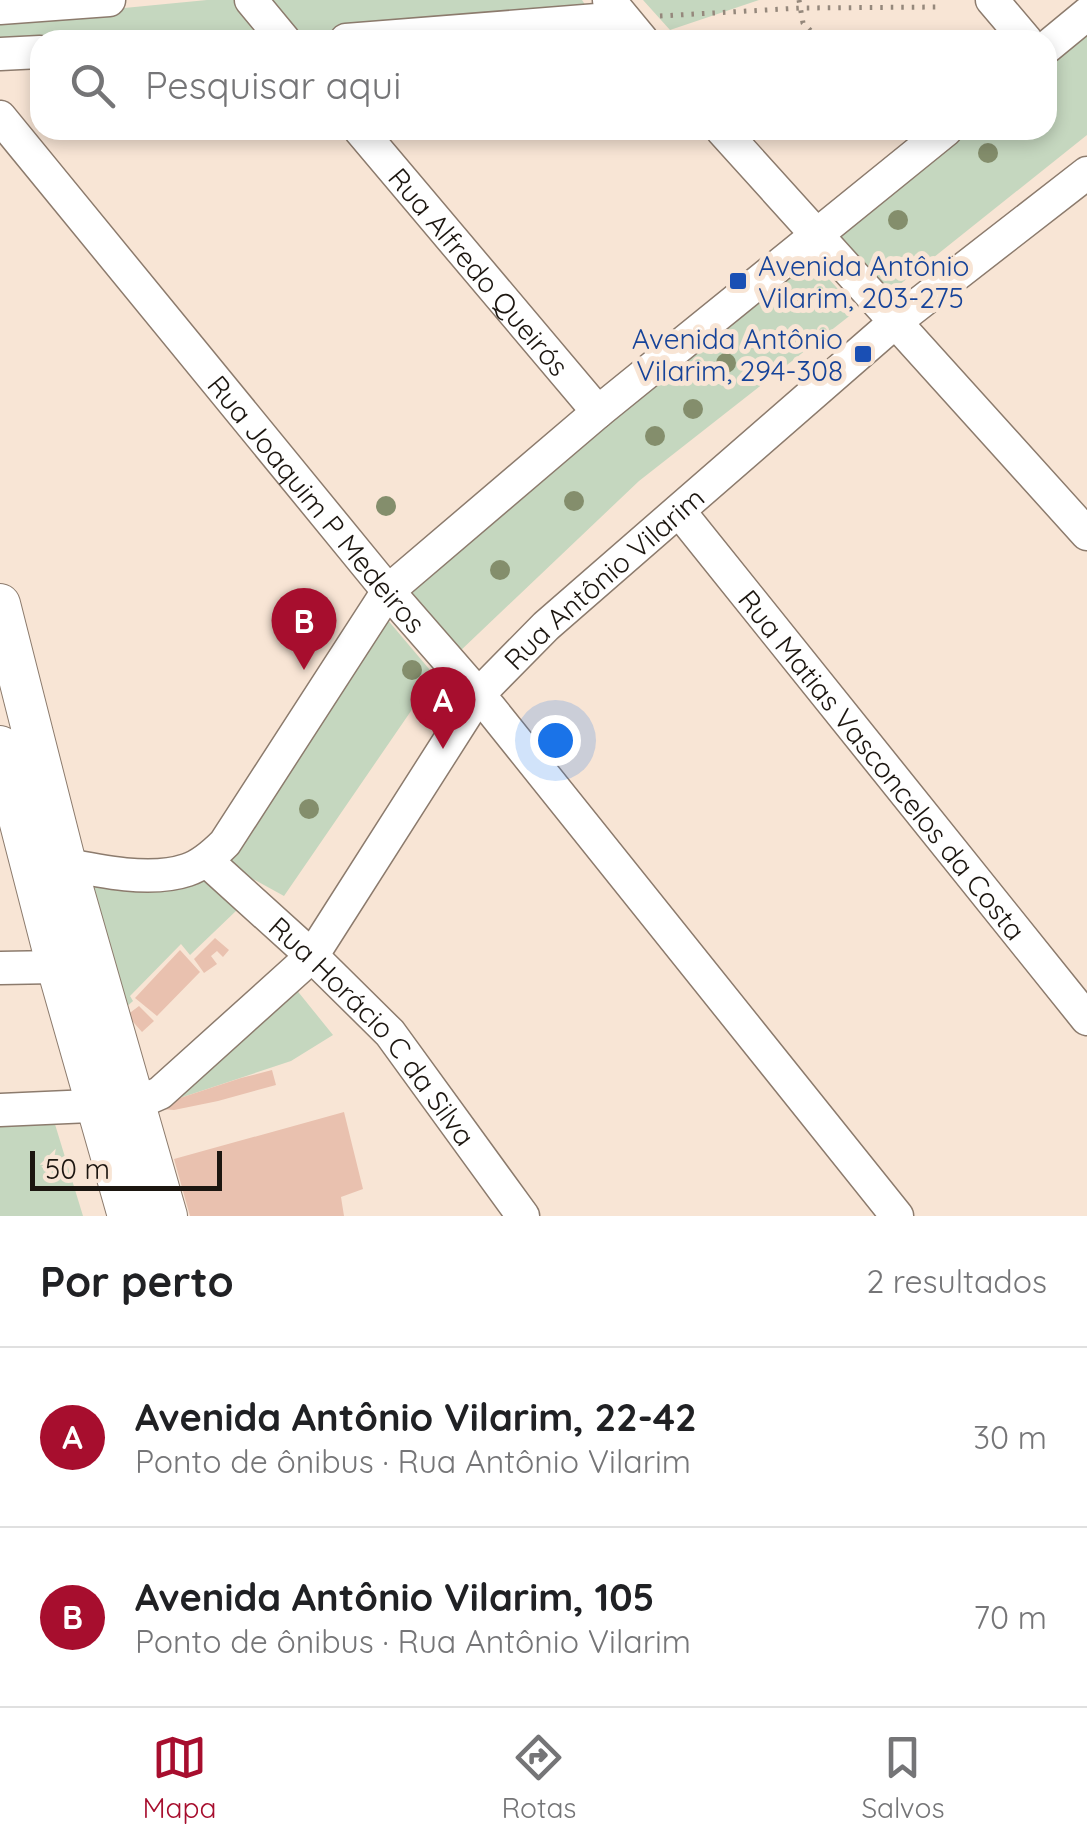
<!DOCTYPE html>
<html lang="pt">
<head>
<meta charset="utf-8">
<style>
	body { margin:0; font-family:Quicksand,sans-serif; background:#f2f2f2; color:#202124 }
	.scale { position:absolute; left:30px; bottom:25px; width:192px; box-sizing:border-box; padding-left:10px; border:5px solid #1c1610; border-top:0; font-size:28px; line-height:35px; white-space:nowrap; color:#1c1610; -webkit-text-stroke:8px #f8e5d5; paint-order:stroke }
	.you { position:absolute; left:555px; top:740px; width:35px; height:35px; margin:-25px; border:8px solid #fff; border-radius:50%; background:#1a73e8; box-shadow:0 0 0 15px #1a73e833 }
	.badge { display:grid; place-items:center; width:65px; height:65px; border-radius:50%; background:#a70e2e; color:#fff; font-size:32px; font-weight:700 }
	.pin { position:absolute; translate:-50% -82px; filter:drop-shadow(0 2px 5px #0008) }
	.pin::after { content:''; position:absolute; top:52px; width:35px; height:30px; background:inherit; clip-path:polygon(0 0,100% 0,50% 100%) }
	.list { margin:0; padding:0; list-style:none }
	h2 { display:flex; justify-content:space-between; align-items:center; height:130px; margin:0; padding:0 40px; font-size:42px }
	h2 small { font-size:32px; font-weight:400; color:#757577 }
	.list li { display:grid; grid-template-columns:65px 1fr auto; gap:30px; align-items:center; box-sizing:border-box; height:180px; padding:0 40px; border-top:2px solid #e0e0e0 }
	.list b { display:block; font-size:38px; white-space:nowrap }
	.list p { margin:0; font-size:32px; white-space:nowrap; color:#757577 }
	.list em { font-size:32px; font-style:normal; color:#757577 }
	.icon { flex:none; width:55px; height:55px; fill:none; stroke:currentColor; stroke-width:2; stroke-linecap:round; stroke-linejoin:round }
	.map { position:relative; flex:none; width:1087px; height:1216px; overflow:hidden }
	.search { position:absolute; background:#fff; box-shadow:0 5px 15px #0003; left:30px; right:30px; top:30px; height:110px; display:flex; align-items:center; gap:25px; box-sizing:border-box; padding:0 35px; border-radius:30px; color:#757577; font-size:38px }
	.sheet { height:490px; background:#fff }
	nav { display:flex; justify-content:space-around; align-items:center; box-sizing:border-box; height:140px; border-top:2px solid #e0e0e0; background:#fff; font-size:28px; color:#757577 }
	nav a { display:grid; justify-items:center; gap:5px }
	nav .on { color:#a70e2e }
	.map>svg:first-child { display:block }
</style>
</head>
<body>
<div class="map">
<svg width="1087" height="1216" viewBox="0 0 1087 1216">
	<rect width="100%" height="100%" fill="#f8e5d5"/>
	<path fill="#c5d7bf" d="M207 0H239L269 35 185 40H40L0 50V20Z
		M267 0H582L590 12 289 37Z
		M643 0H759L670 30Z
		M1087 26V135L884 297 833 230 958 130H1047V58Z
		M807 255 857 310 639 481 458 653 406 588Z
		M381 612 435 676 284 896 222 862Z
		M73 871 200 875 237 910 190 955 181 944 130 996 133 1001 115 1017Z
		M291 983 333 1035 291 1061 180 1098 171 1089Z
		M54 1121 83 1216H0V1123Z"/>
	<path fill="#e9c1af" d="M215 938 229 950 223 957 217 951 211 956 217 964 204 973 194 959Z
		M180 950 200 972 157 1016 135 998Z
		M139 1006 154 1021 142 1032 127 1015Z
		M272 1070 276 1085 218 1101 174 1110 160 1109 171 1089 180 1098 241 1078Z
		M344 1112 363 1189 341 1197 344 1216H190L174 1159Z"/>
	<g fill="none" stroke-linecap="round" stroke-linejoin="round">
		<g stroke="#8c7b6d" stroke-width="35">
			<g id="minor">
				<path d="M251 0 284 40"/>
				<path d="M609 0 642 40"/>
				<path d="M992 0 1026 40"/>
				<path d="M0 8 109 0"/>
				<path d="M346 40 622 18"/>
				<path d="M1047 47 1087 14"/>
				<path d="M0 54 40 52"/>
				<path id="s1" d="M0 117 388 591 490 708 897 1216"/>
				<path id="s2" d="M360 130 598 412"/>
				<path d="M722 130 1087 534"/>
				<path id="s3" d="M679 511 1087 1019"/>
				<path d="M44 860C85 868 146 884 187 870 202 865 214 854 225 843L388 591 598 412 946 130"/>
				<path id="s4" d="M207 861 312 956 390 1033 523 1216"/>
				<path d="M0 968 57 967"/>
				<path id="s5" d="M0 1110 135 1104 160 1093 312 956 479 694 546 626 894 323 1087 173"/>
			</g>
		</g>
		<g stroke="#8c7b6d" stroke-width="42">
			<path id="major" d="M0 604 66 864 167 1216
				M0 746 57 967 128 1216"/>
		</g>
		<path stroke="#95887c" stroke-width="5" stroke-dasharray="2.5 8" stroke-linecap="butt" d="M799 0 803 23 820 40
			M660 16 801 8 942 7"/>
		<use href="#minor" stroke="#fff" stroke-width="32"/>
		<use href="#major" stroke="#fff" stroke-width="40"/>
	</g>
	<g fill="#848e6c">
		<circle cx="988" cy="153" r="10"/>
		<circle cx="898" cy="220" r="10"/>
		<circle cx="792" cy="299" r="10"/>
		<circle cx="726" cy="363" r="10"/>
		<circle cx="693" cy="409" r="10"/>
		<circle cx="655" cy="436" r="10"/>
		<circle cx="574" cy="501" r="10"/>
		<circle cx="386" cy="506" r="10"/>
		<circle cx="500" cy="570" r="10"/>
		<circle cx="412" cy="670" r="10"/>
		<circle cx="309" cy="809" r="10"/>
	</g>
	<g fill="#1a4fb4" stroke="#f8e5d5" stroke-width="4">
		<rect x="728" y="271" width="20" height="20" rx="5"/>
		<rect x="853" y="344" width="20" height="20" rx="5"/>
	</g>
	<g text-anchor="middle" dominant-baseline="central" stroke-width="10" stroke-linejoin="round" paint-order="stroke">
		<g font-size="28" fill="#164399" stroke="#f8e5d5" text-anchor="start">
			<text x="758" y="265">Avenida Antônio<tspan x="758" dy="32">Vilarim, 203-275</tspan></text>
			<text x="843" y="338" text-anchor="end">Avenida Antônio<tspan x="843" dy="32">Vilarim, 294-308</tspan></text>
		</g>
		<g font-size="28" fill="#1c1610" stroke="#f8e5d5">
			<text stroke="none"><textPath href="#s2" startOffset="185">Rua Alfredo Queirós</textPath></text>
			<text stroke="none"><textPath href="#s1" startOffset="500">Rua Joaquim P Medeiros</textPath></text>
			<text stroke="none"><textPath href="#s5" startOffset="848">Rua Antônio Vilarim</textPath></text>
			<text stroke="none"><textPath href="#s3" startOffset="325">Rua Matias Vasconcelos da Costa</textPath></text>
			<text stroke="none"><textPath href="#s4" startOffset="238">Rua Horácio C da Silva</textPath></text>
		</g>
	</g>
</svg>
<div class="scale">50 m</div>
<div class="you"></div>
<div class="pin badge" style="left:443px;top:749px">A</div>
<div class="pin badge" style="left:304px;top:670px">B</div>
<div class="search"><svg class="icon" aria-label="search" viewBox="0 0 24 24"><circle cx="10" cy="10" r="6"/><path d="M15 15l6 6"/></svg>Pesquisar aqui</div>
</div>
<section class="sheet">
<h2>Por perto<small>2 resultados</small></h2>
<ul class="list">
<li><span class="badge">A</span><div><b>Avenida Antônio Vilarim, 22-42</b><p>Ponto de ônibus · Rua Antônio Vilarim</p></div><em>30 m</em></li>
<li><span class="badge">B</span><div><b>Avenida Antônio Vilarim, 105</b><p>Ponto de ônibus · Rua Antônio Vilarim</p></div><em>70 m</em></li>
</ul>
</section>
<nav>
<a class="on"><svg class="icon" aria-label="map" viewBox="0 0 24 24"><path d="M3 6l6-2 6 2 6-2v14l-6 2-6-2-6 2zM9 4v14M15 6v14"/></svg>Mapa</a>
<a><svg class="icon" aria-label="directions" viewBox="0 0 24 24"><path d="M12 3l9 9-9 9-9-9zM9 14v-3h6M13 9l2 2-2 2"/></svg>Rotas</a>
<a><svg class="icon" aria-label="saved" viewBox="0 0 24 24"><path d="M7 4h10v16l-5-4-5 4z"/></svg>Salvos</a>
</nav>
</body>
</html>
